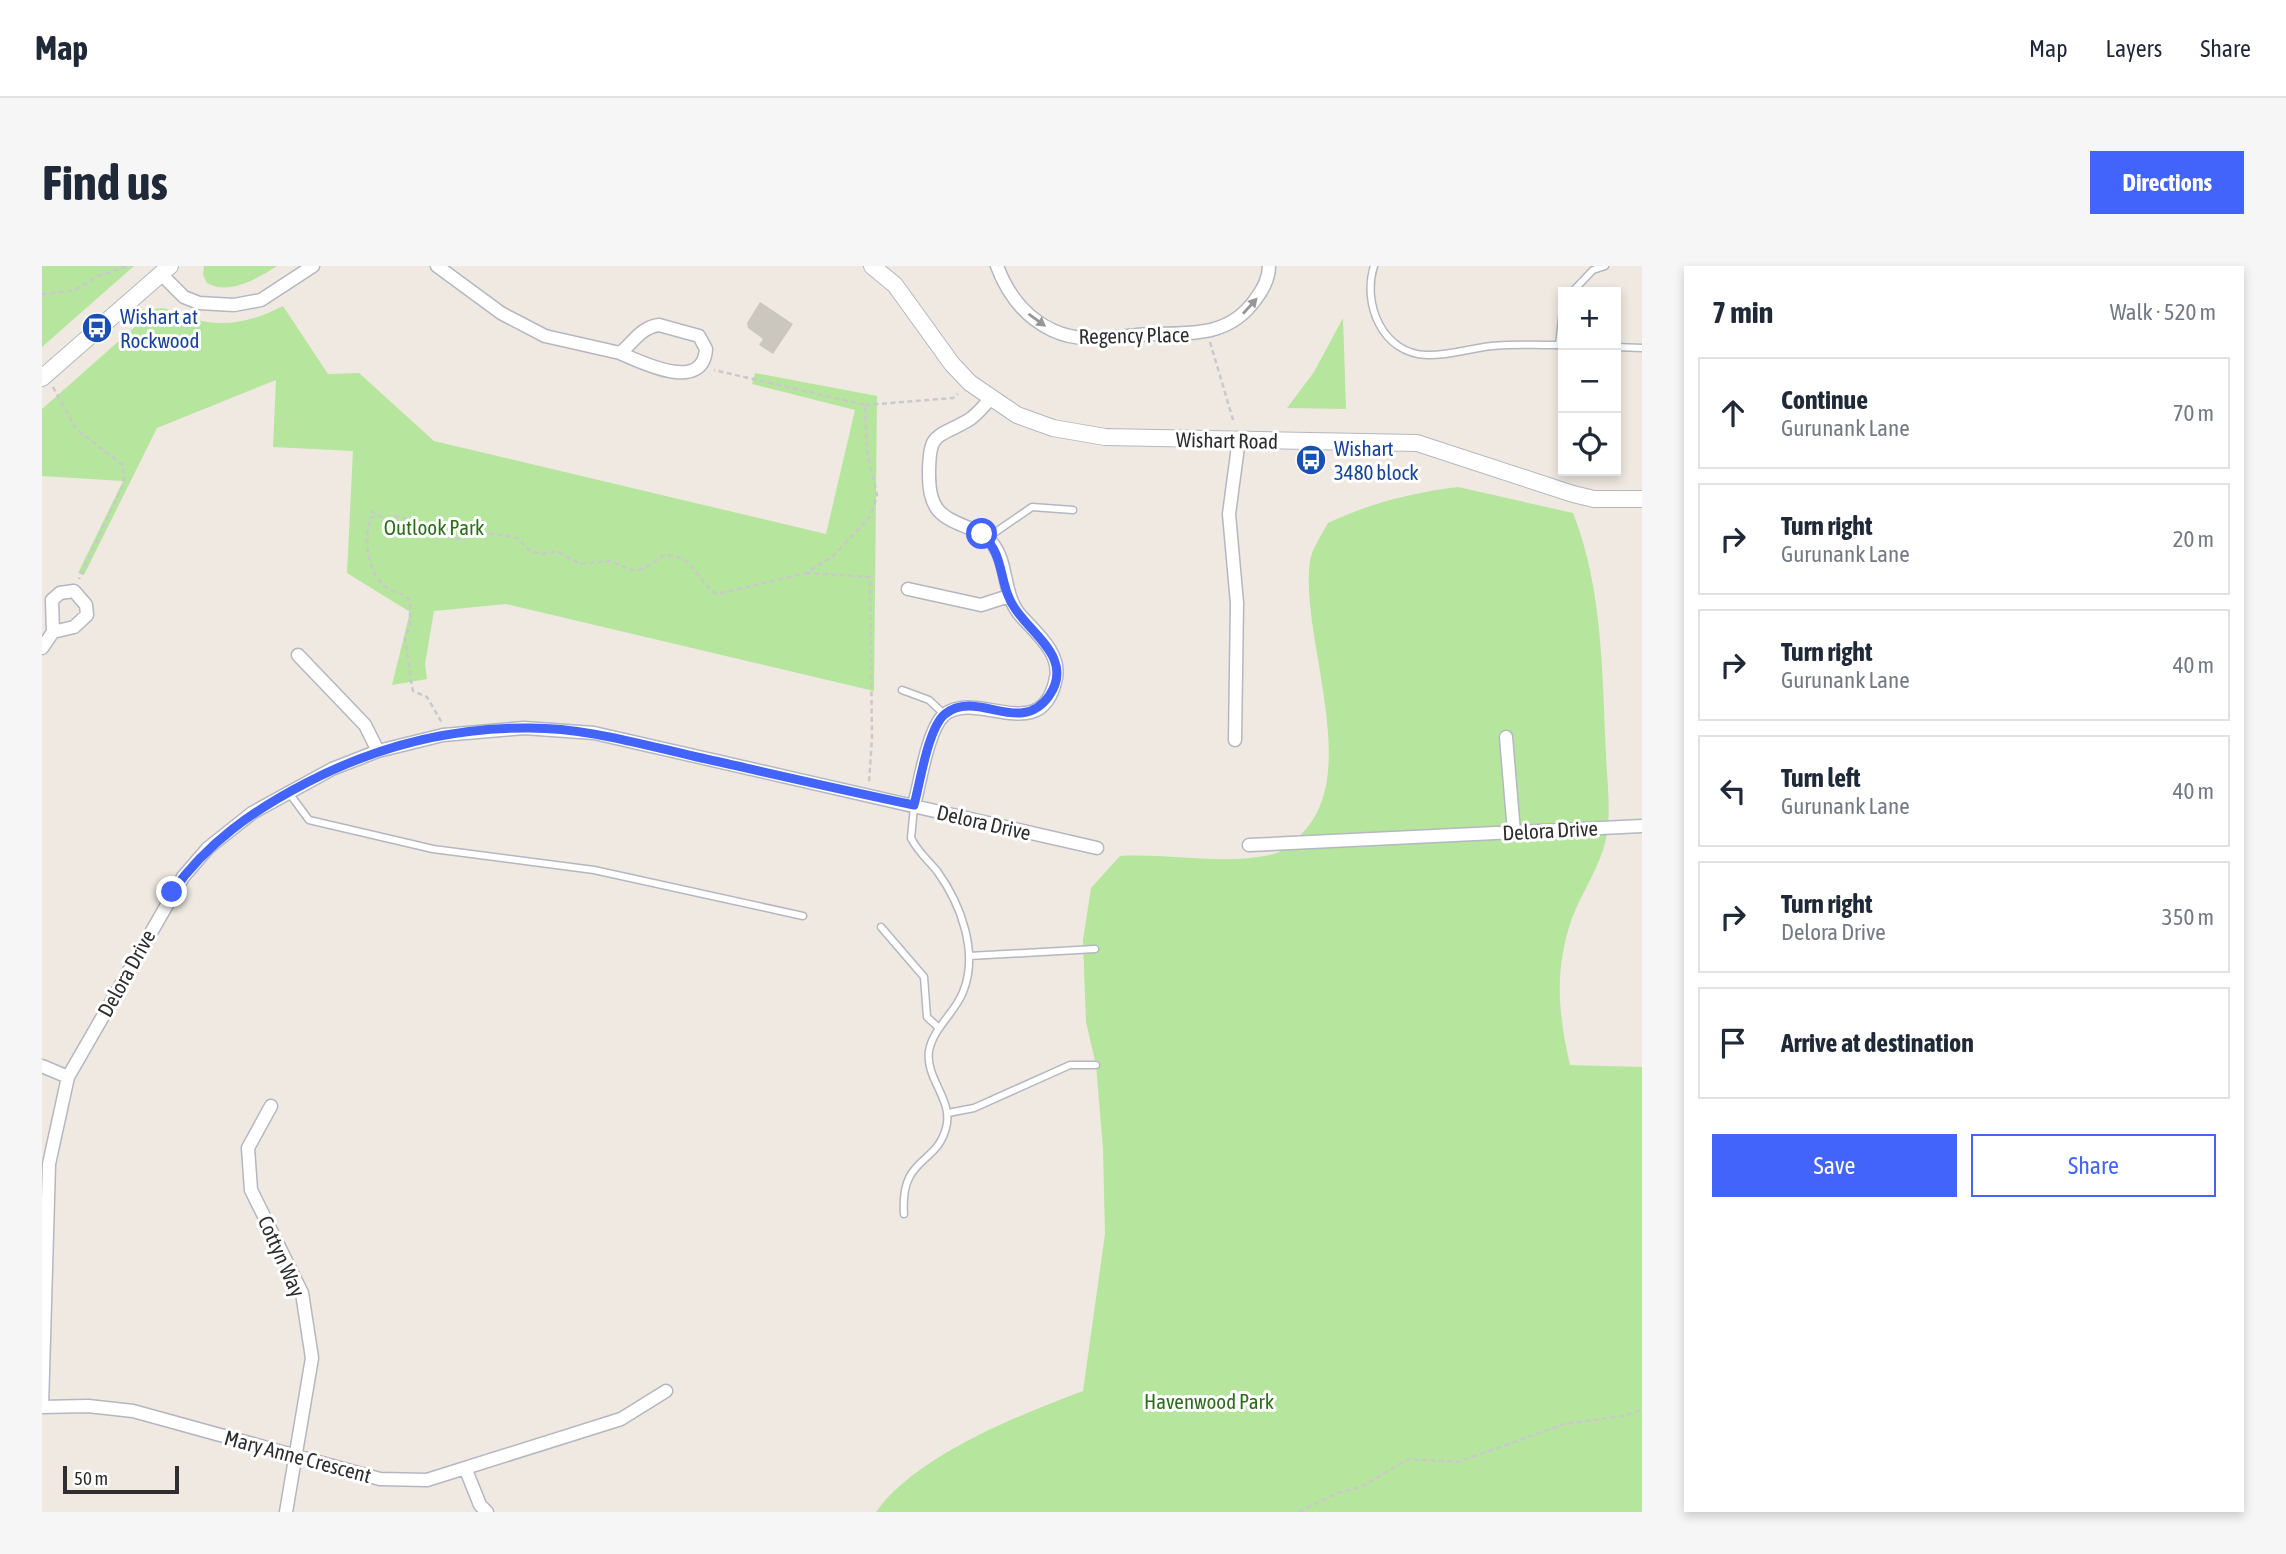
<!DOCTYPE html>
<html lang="en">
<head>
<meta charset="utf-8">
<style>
	body { margin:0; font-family:"Asap Condensed",sans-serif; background:#f6f6f7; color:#1f2937 }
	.controls { position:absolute; right:21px; top:21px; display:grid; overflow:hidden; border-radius:0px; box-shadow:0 4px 10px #0003 }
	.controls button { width:63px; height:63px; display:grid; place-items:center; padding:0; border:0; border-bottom:2px solid #e0e1e3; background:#fff; color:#1f2937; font:35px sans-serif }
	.scale { position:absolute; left:21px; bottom:18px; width:116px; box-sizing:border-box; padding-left:7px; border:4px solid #2e2e2e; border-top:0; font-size:19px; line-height:24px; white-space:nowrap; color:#2e2e2e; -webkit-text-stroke:5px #fff; paint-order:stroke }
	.stop { position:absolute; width:21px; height:21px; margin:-16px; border:5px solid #4264fb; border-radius:50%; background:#fff }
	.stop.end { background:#4264fb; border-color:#fff; box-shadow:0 2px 7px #0008 }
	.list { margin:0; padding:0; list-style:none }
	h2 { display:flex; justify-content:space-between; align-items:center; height:91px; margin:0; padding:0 28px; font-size:30px }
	h2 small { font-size:23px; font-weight:400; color:#747a83 }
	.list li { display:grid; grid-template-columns:46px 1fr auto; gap:21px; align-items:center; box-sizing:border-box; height:112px; margin:0 14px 14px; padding:0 14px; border:2px solid #e0e1e3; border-radius:0px }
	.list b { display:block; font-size:26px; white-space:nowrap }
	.list p { margin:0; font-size:23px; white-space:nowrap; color:#747a83 }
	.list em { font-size:23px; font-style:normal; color:#747a83 }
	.actions { display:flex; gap:14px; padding:21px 28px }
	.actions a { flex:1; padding:16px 0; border:2px solid #4264fb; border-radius:0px; text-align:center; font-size:24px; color:#4264fb }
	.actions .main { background:#4264fb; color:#fff }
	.icon { flex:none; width:38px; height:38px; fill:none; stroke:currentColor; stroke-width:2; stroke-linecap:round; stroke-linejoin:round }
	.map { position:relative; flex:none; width:1600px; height:1246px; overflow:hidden; border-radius:0px }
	header { display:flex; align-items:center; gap:42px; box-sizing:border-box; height:98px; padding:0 35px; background:#fff; border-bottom:2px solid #e0e1e3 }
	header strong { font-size:33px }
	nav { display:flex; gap:38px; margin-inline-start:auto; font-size:24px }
	.intro { display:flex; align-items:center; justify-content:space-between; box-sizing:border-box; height:168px; padding:0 42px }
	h1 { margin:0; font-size:49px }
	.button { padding:18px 32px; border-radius:0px; background:#4264fb; color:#fff; font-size:24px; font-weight:700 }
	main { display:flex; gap:42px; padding:0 42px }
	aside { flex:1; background:#fff; border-radius:0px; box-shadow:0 4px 10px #0003 }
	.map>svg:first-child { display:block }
</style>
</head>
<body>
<header>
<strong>Map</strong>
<nav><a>Map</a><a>Layers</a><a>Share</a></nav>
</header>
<div class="intro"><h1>Find us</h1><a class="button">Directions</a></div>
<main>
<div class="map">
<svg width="1600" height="1246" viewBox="0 0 1600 1246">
	<rect width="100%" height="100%" fill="#efe9e1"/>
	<path fill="#b6e59e" d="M0 0H92L0 81Z
		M162 0H235C216 12 187 30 165 17L161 9Z
		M241 40 286 108 317 107 392 175 784 268 813 144 710 118 713 107 835 130 832 425 464 338 392 345 383 398 385 413 350 419 368 346 305 307 311 185 231 181 234 114 115 162 42 309 36 307 81 215 0 210V143L113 43C125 40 134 47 145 51 178 63 211 56 241 40Z
		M1301 52 1304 143 1245 142 1272 106Z
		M1416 221 1531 247C1561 323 1560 407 1564 488 1565 519 1571 554 1561 584 1553 608 1539 629 1530 652 1512 705 1516 746 1528 799L1600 801V1246H834C875 1189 977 1149 1041 1125L1063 968 1061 883 1054 799 1044 756 1041 674 1049 622 1078 590C1129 587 1182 600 1232 588 1240 586 1247 578 1254 573 1325 514 1257 374 1268 295 1270 283 1280 268 1286 257 1329 237 1369 227 1416 221Z"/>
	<path fill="#cbc7bf" d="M718 36 751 58 731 88 717 79 721 73 706 62 705 57Z"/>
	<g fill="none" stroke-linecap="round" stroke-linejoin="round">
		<g stroke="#b4b7c1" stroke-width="9">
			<path id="service" d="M1332 0C1320 37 1340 88 1385 89 1406 90 1429 82 1450 80 1473 78 1498 79 1521 79
				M1530 26 1551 4 1563 0
				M1517 79 1521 44
				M1574 81 1600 82
				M945 272 990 241 1031 244
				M860 424 887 434 903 449
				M247 527 267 554 391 583 552 604 761 650
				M839 661 882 711 885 751 897 762
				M927 690 1053 683
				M906 847 932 842 1028 799H1054
				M862 948C858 890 894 900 904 862 912 834 883 813 887 785 891 762 913 747 921 726 937 687 919 638 895 605 886 594 876 586 869 572L872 541"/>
		</g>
		<g stroke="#b4b7c1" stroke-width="15">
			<path id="minor" d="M395 0 459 47 503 70 578 87
				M955 0C965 27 983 51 1010 64 1037 77 1066 72 1095 69 1139 65 1183 76 1213 34 1220 25 1227 12 1227 0
				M119 8 142 31 157 37 192 39 219 34 271 0
				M617 59 657 70 664 83C661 127 601 97 578 87 591 77 599 61 617 59Z
				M866 323 939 339 967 330
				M0 382 11 366 10 334 18 327 32 325 44 339 45 349 32 361 11 366
				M256 389 323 459 336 485
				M1464 471 1472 566
				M1193 474 1195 337 1187 248 1197 173
				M872 539C878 517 886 463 902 449 935 422 1000 482 1014 412 1019 387 994 367 979 350 960 329 967 298 950 277 935 260 910 260 896 244 888 234 887 221 887 209 887 166 893 173 925 155 934 150 941 141 948 133
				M1207 579 1600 560
				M0 800 26 811
				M229 840 206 882 209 924 260 1027 270 1092 244 1246
				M0 1141 7 898 26 811 141 611 166 582 210 547 290 503 336 485 401 469 482 462 552 467 1055 582
				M0 1141 46 1140 91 1145 338 1213 385 1214 579 1153 624 1125
				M424 1204 438 1239 445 1246"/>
		</g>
		<g stroke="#b4b7c1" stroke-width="18">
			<path id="tertiary" d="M830 0 853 19 910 98 928 117 975 149 1011 162 1063 171 1375 177 1531 228 1552 233H1600
				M0 112 128 0"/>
		</g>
		<path stroke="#c9c9c9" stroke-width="2.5" stroke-dasharray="5 3.5" stroke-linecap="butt" d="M0 28 31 25 56 10 86 0
			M1168 76 1192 157
			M11 121 34 163 81 199 82 217 37 313
			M823 139 911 132 916 128
			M329 245 343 253 359 250 390 267 398 266 413 274 446 267 476 272 488 285 500 288 515 285 538 298 568 295 590 304 602 303 620 290C652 285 654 316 675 328L764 307 791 290 829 250 835 229 825 185 823 139 672 104
			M333 250 329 252C321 272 325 308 345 322 354 328 361 325 368 335V360L363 372 370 421 371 425 385 431 400 457
			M764 307 828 311 830 472 827 516
			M1257 1246 1295 1227 1319 1221 1366 1193 1416 1196 1522 1158 1581 1150 1600 1144"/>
		<use href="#service" stroke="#fff" stroke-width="6"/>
		<use href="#minor" stroke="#fff" stroke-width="12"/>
		<use href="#tertiary" stroke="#fff" stroke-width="16"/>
	</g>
	<defs><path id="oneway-solid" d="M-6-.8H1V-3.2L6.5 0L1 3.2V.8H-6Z" transform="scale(1.75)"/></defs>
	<g fill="#969696">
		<use href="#oneway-solid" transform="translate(1208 40) rotate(-48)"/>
		<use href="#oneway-solid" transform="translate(995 54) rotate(36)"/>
	</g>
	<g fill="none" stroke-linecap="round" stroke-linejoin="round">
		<path stroke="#4264fb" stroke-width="9" d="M130 626C165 577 210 545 264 517 331 482 406 462 483 462 541 461 598 478 655 491 727 507 800 524 872 539 878 517 886 462 903 448 935 422 978 471 1007 430 1032 394 992 370 974 344 956 320 964 290 940 268"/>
	</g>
	<defs>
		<g id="bus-disc" transform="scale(1.575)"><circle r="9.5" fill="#1a4fb4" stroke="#fff"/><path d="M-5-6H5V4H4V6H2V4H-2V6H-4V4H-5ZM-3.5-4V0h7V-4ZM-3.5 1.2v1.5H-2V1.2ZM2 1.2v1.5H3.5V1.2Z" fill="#fff"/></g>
	</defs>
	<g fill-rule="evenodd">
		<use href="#bus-disc" x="55" y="62"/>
		<use href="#bus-disc" x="1269" y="194"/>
	</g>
	<g text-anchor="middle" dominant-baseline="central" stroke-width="6" stroke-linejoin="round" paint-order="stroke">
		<g font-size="21" fill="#164399" stroke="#fff" text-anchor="start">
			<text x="78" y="50">Wishart at<tspan x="78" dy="24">Rockwood</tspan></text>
			<text x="1292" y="182">Wishart<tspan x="1292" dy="24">3480 block</tspan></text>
		</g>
		<g font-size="21" fill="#2e2e2e" stroke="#fff">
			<text transform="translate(1092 69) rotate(-1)">Regency Place</text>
			<text transform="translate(1185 174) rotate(1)">Wishart Road</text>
			<text transform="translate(942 556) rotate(13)">Delora Drive</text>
			<text transform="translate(1508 564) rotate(-3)">Delora Drive</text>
			<text transform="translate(84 707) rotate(-61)">Delora Drive</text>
			<text transform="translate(240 990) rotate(66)">Cottyn Way</text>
			<text transform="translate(256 1190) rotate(15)">Mary Anne Crescent</text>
		</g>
		<g font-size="21" fill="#2c6e1b" stroke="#fff">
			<text x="392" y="261">Outlook Park</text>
			<text x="1167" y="1135">Havenwood Park</text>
		</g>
	</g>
</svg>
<div class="controls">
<button>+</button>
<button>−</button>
<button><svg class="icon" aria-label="locate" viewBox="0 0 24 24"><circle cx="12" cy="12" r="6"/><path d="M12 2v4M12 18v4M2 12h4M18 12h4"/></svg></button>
</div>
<div class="scale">50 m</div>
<div class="stop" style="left:940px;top:268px"></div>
<div class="stop end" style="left:130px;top:626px"></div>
</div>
<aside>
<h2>7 min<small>Walk · 520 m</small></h2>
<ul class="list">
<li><svg class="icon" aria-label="ahead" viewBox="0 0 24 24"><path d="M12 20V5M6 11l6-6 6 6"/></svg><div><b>Continue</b><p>Gurunank Lane</p></div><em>70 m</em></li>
<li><svg class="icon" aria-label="right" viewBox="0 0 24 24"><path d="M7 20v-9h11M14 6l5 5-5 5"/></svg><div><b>Turn right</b><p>Gurunank Lane</p></div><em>20 m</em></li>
<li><svg class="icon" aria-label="right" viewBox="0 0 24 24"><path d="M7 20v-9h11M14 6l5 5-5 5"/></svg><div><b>Turn right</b><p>Gurunank Lane</p></div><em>40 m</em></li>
<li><svg class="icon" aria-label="left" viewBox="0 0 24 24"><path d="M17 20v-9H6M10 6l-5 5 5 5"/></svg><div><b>Turn left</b><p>Gurunank Lane</p></div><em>40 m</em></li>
<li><svg class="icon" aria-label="right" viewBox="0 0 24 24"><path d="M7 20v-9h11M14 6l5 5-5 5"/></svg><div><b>Turn right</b><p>Delora Drive</p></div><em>350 m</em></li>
<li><svg class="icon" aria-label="arrive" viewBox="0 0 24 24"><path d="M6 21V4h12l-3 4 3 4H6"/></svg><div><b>Arrive at destination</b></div></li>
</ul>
<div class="actions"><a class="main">Save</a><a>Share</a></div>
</aside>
</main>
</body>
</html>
